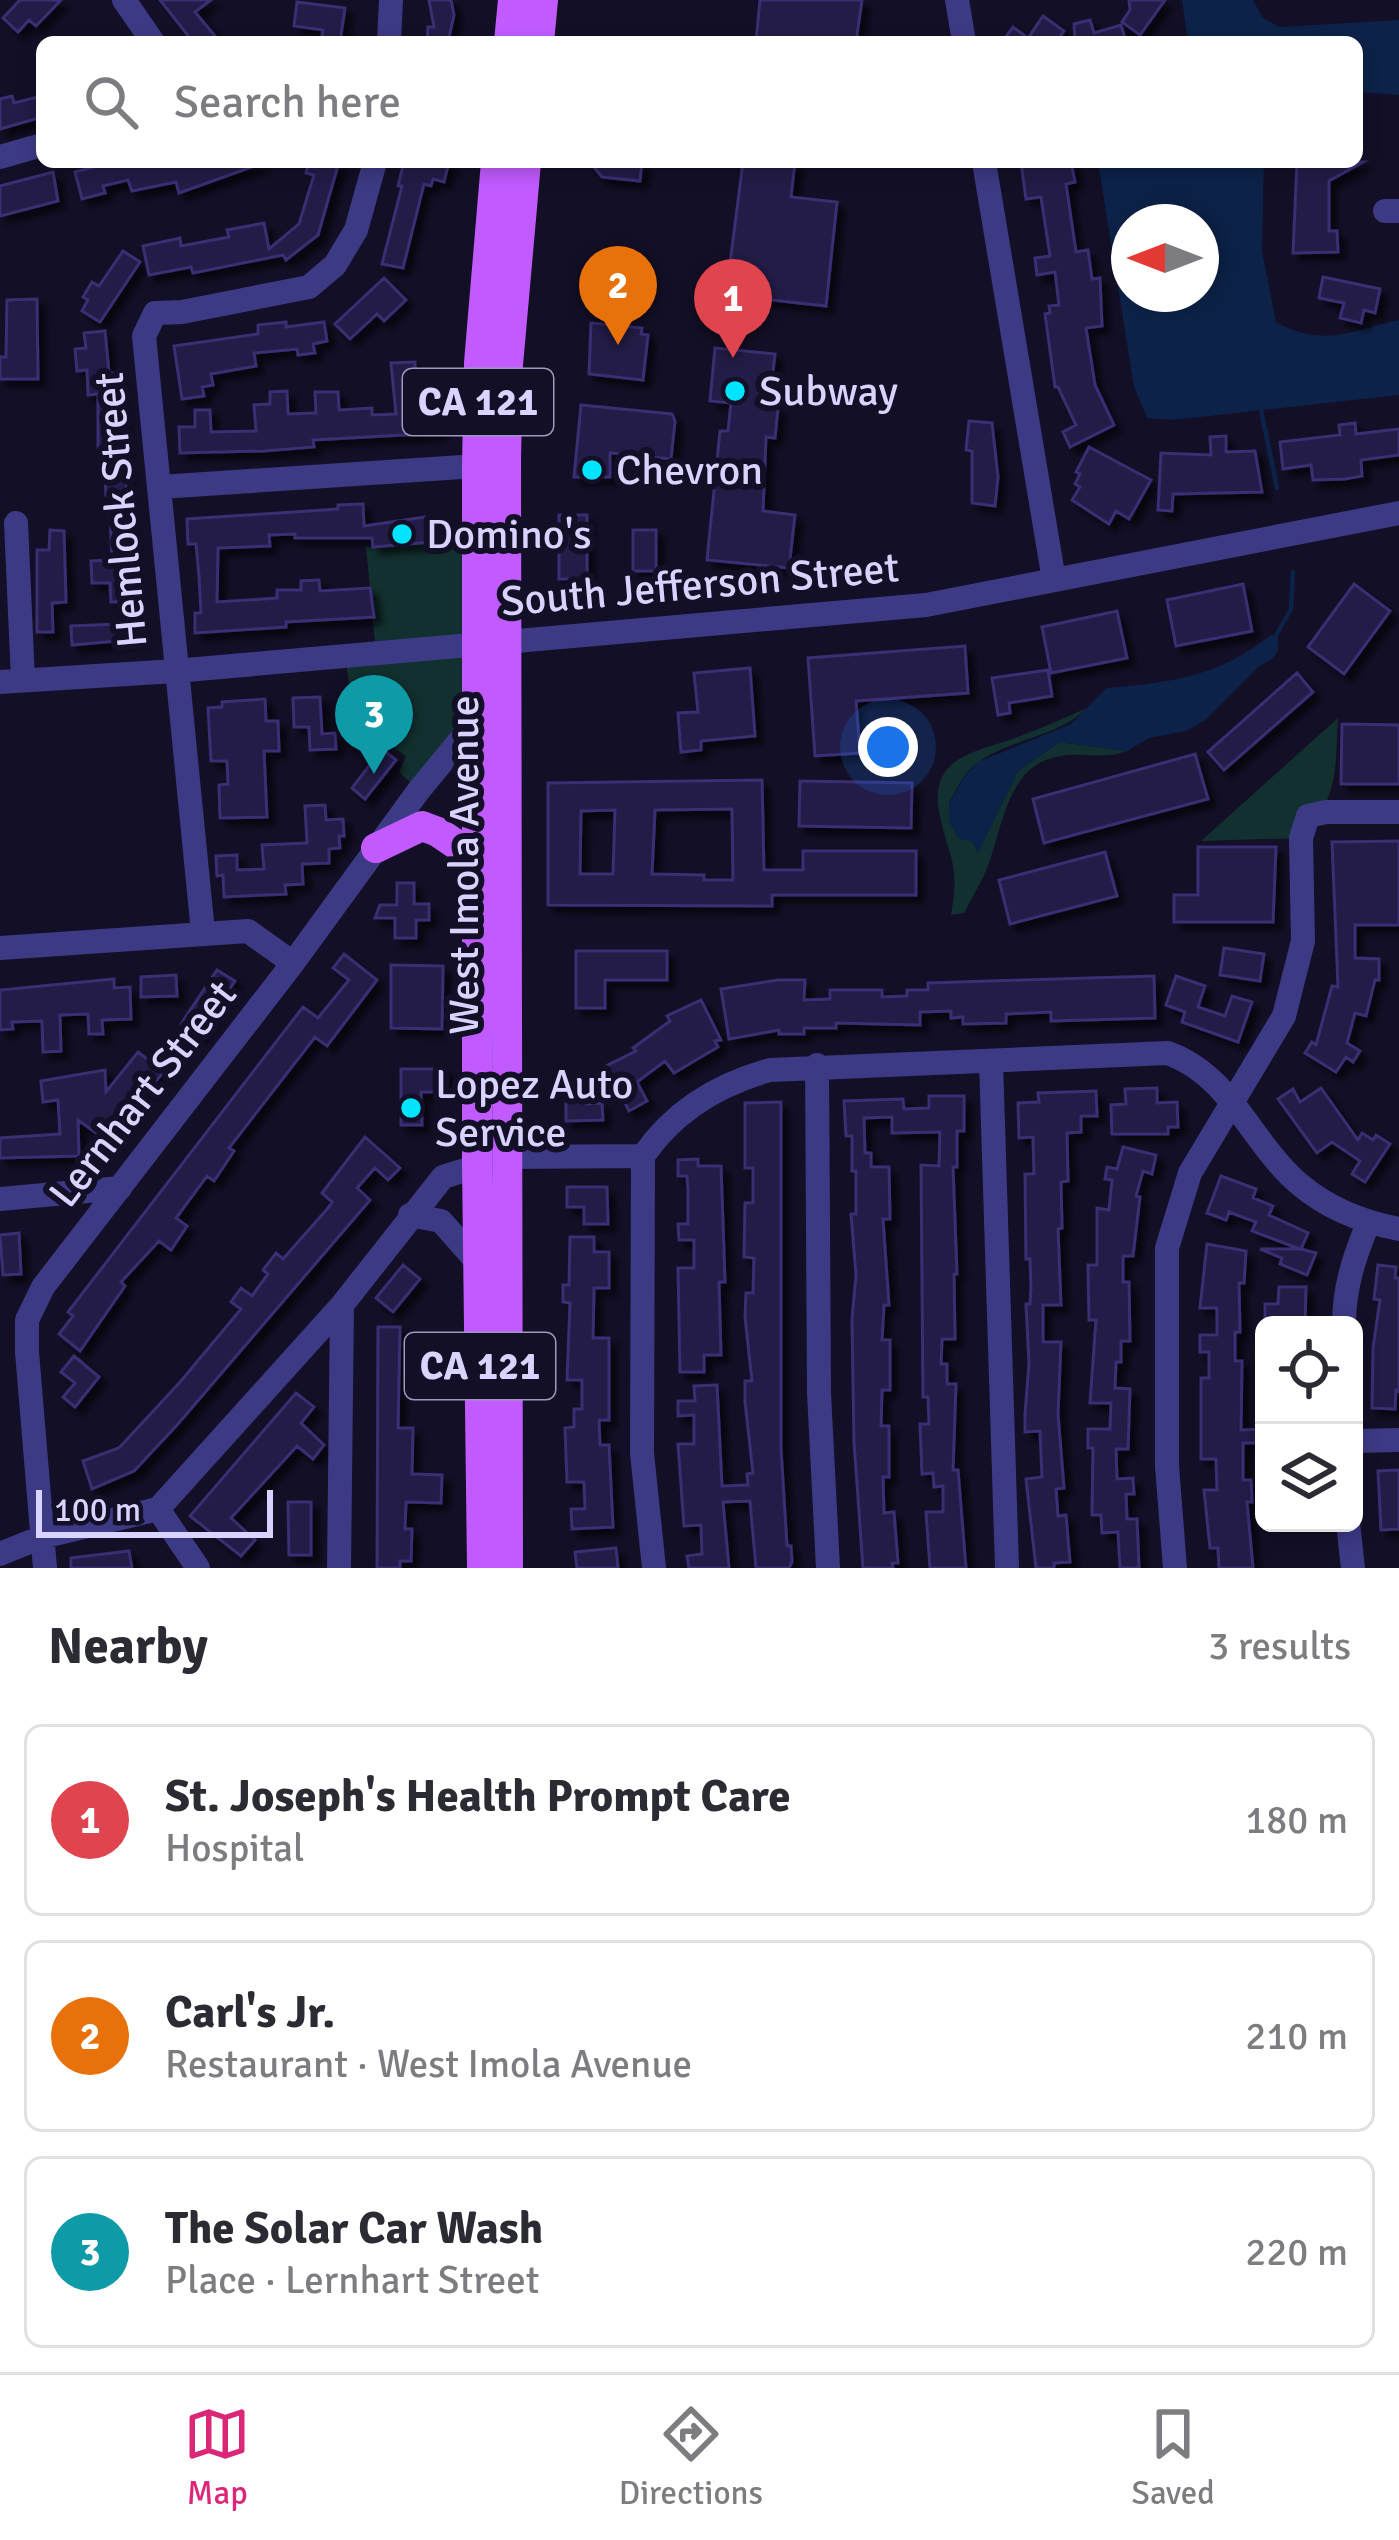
<!DOCTYPE html>
<html lang="en">
<head>
<meta charset="utf-8">
<style>
	body { margin:0; font-family:Signika,sans-serif; background:#f2f2f3; color:#2b2b33 }
	.controls { position:absolute; right:36px; bottom:36px; display:grid; overflow:hidden; border-radius:18px; box-shadow:0 6px 18px #0003 }
	.controls button { width:108px; height:108px; display:grid; place-items:center; padding:0; border:0; border-bottom:3px solid #e1e1e2; background:#fff; color:#2b2b33; font:60px sans-serif }
	.compass { position:absolute; left:1111px; top:204px; width:108px; height:108px; border-radius:50%; background:#fff; box-shadow:0 6px 18px #0003; rotate:270deg }
	.scale { position:absolute; left:36px; bottom:30px; width:237px; box-sizing:border-box; padding-left:12px; border:6px solid #d9d4ff; border-top:0; font-size:33px; line-height:42px; white-space:nowrap; color:#d9d4ff; -webkit-text-stroke:9px #130f26; paint-order:stroke }
	.you { position:absolute; left:888px; top:747px; width:42px; height:42px; margin:-30px; border:9px solid #fff; border-radius:50%; background:#1a73e8; box-shadow:0 0 0 18px #1a73e833 }
	.badge { display:grid; place-items:center; width:78px; height:78px; border-radius:50%; background:#db2777; color:#fff; font-size:39px; font-weight:700 }
	.pin { position:absolute; translate:-50% -99px; filter:drop-shadow(0 3px 6px #0008) }
	.pin::after { content:''; position:absolute; top:63px; width:42px; height:36px; background:inherit; clip-path:polygon(0 0,100% 0,50% 100%) }
	.list { margin:0; padding:0; list-style:none }
	h2 { display:flex; justify-content:space-between; align-items:center; height:156px; margin:0; padding:0 48px; font-size:51px }
	h2 small { font-size:39px; font-weight:400; color:#7c7c81 }
	.list li { display:grid; grid-template-columns:78px 1fr auto; gap:36px; align-items:center; box-sizing:border-box; height:192px; margin:0 24px 24px; padding:0 24px; border:3px solid #e1e1e2; border-radius:18px }
	.list b { display:block; font-size:45px; white-space:nowrap }
	.list p { margin:0; font-size:39px; white-space:nowrap; color:#7c7c81 }
	.list em { font-size:39px; font-style:normal; color:#7c7c81 }
	.icon { flex:none; width:66px; height:66px; fill:none; stroke:currentColor; stroke-width:2; stroke-linecap:round; stroke-linejoin:round }
	.map { position:relative; flex:none; width:1399px; height:1568px; overflow:hidden }
	.search { position:absolute; background:#fff; box-shadow:0 6px 18px #0003; left:36px; right:36px; top:36px; height:132px; display:flex; align-items:center; gap:30px; box-sizing:border-box; padding:0 42px; border-radius:18px; color:#7c7c81; font-size:45px }
	.sheet { height:804px; background:#fff }
	nav { display:flex; justify-content:space-around; align-items:center; box-sizing:border-box; height:168px; border-top:3px solid #e1e1e2; background:#fff; font-size:33px; color:#7c7c81 }
	nav a { display:grid; justify-items:center; gap:6px }
	nav .on { color:#db2777 }
	.map>svg:first-child { display:block }
</style>
</head>
<body>
<div class="map">
<svg width="1399" height="1568" viewBox="0 0 1399 1568">
	<defs>
		<filter id="shadow"><feDropShadow dx="7" dy="7" stdDeviation="3" flood-color="#0009"/></filter>
	</defs>
	<rect width="100%" height="100%" fill="#130f26"/>
	<path fill="#12302f" d="M434 542 477 545 476 721 419 790 399 772 406 756 355 723 345 657 376 653 366 547Z
		M1087 708C1057 738 1010 738 976 764 963 774 957 789 949 803L978 852 1018 771 1060 742 1127 751C1098 762 1079 748 1046 760 1008 774 1001 830 989 863 983 880 972 897 964 913L951 915C960 862 950 863 940 816 926 756 977 752 1018 737 1042 728 1064 718 1087 708Z
		M1338 718C1335 771 1339 798 1301 838L1201 841Z"/>
	<path fill="#0c2248" fill-rule="evenodd" d="M1182 0H1253L1263 18 1280 27 1399 20V95L1357 92V42H1188Z
		M1098 162H1264L1262 251 1276 322C1323 348 1350 331 1399 320V395L1173 420 1147 418 1134 387ZM1201 222V294H1129V222Z
		M1271 635 1278 638V651L1272 659 1258 667 1204 721 1186 731 1149 738 1127 751 1060 742 1018 771 978 853 972 842 958 838 949 822V804L964 777 978 762 1071 724 1107 688C1173 682 1217 677 1271 635Z"/>
	<g fill="none" stroke-linecap="round" stroke-linejoin="round">
		<path stroke="#0c2248" stroke-width="4.5" d="M1261 410 1277 488
			M1275 637 1291 609 1293 572"/>
	</g>
	<path fill="#241b47" stroke="#3b2d73" stroke-width="3" fill-rule="evenodd" filter="url(#shadow)" d="M20 0H61L36 26 29 20 18 32 3 18Z
		M160 0H211L195 12 220 42H193Z
		M429 0H451L454 15 448 42H427L428 27H434Z
		M760 0H862L856 42H756Z
		M1129 0H1165L1140 35 1122 22 1130 10Z
		M297 2 345 8 340 42H321L323 30 294 26Z
		M1043 16 1064 31 1056 42H1002L1013 27 1028 38Z
		M1090 20 1094 33 1121 25 1126 42H1075L1074 24Z
		M12 96 14 103 42 96V117L0 129V99Z
		M112 162H154L155 165 170 162 263 163 179 193 176 182 132 191 128 180 103 186 105 193 82 199 75 172Z
		M309 162H339L318 235 286 260 283 255 193 273 191 267 149 275 143 246 180 238 181 246 229 237 227 230 264 223 269 249 299 224 314 175 306 173Z
		M404 162H449L444 182 433 179 431 186 424 184 403 268 382 264 402 186H398Z
		M590 162H642L640 181 602 177Z
		M743 162H795L791 197 837 202 826 306 726 295Z
		M1021 162H1071L1075 182 1066 184 1076 252 1088 250 1092 279 1100 278 1102 326 1086 328 1095 385 1114 425 1070 447 1063 432 1076 425 1058 387H1055L1045 314 1050 313 1049 306 1059 305 1055 272 1037 275 1035 258 1050 256 1044 217 1041 197 1026 199Z
		M1297 162H1363L1329 181V231H1337L1338 252 1293 253Z
		M53 172 58 201 0 216V186Z
		M123 251 140 262 100 322 82 311 88 300 83 297 92 282 99 286Z
		M1323 277 1380 289 1375 313 1364 310 1361 323 1340 318 1344 303 1319 298Z
		M384 278 406 300 384 321 377 314 350 339 335 324Z
		M37 299 38 379H0V357H6L7 300Z
		M286 322V327L324 322 327 341 313 344 315 353 298 355 297 349 254 353 256 366 211 374 213 385 202 387 204 396 182 399 174 346 258 334V325Z
		M591 323 642 328 641 334 648 335 643 380 589 374Z
		M105 331 109 373H117L122 419 130 543 125 544 127 602H111L110 583H92L91 561 112 560 109 495H106L103 447 98 448V394L88 395 87 370 77 371 75 349 86 348 84 333Z
		M715 348 775 354 769 407 778 408 775 438 766 437 763 511 795 515 789 568 707 560 720 431H728L731 403 710 401Z
		M415 362 416 402 427 401V411L438 410 439 433 313 440 314 447 264 451 180 453 179 427H195V410H210L211 432 256 431 254 405 270 404V392L287 391 288 414 316 413 315 392H338L339 410 372 408V415L396 414 391 363Z
		M581 405 672 414 675 421 671 459 610 453V477H574Z
		M969 421 992 423 998 477 995 506 972 503V451L966 450Z
		M1355 423 1356 434 1399 429V455L1361 460 1362 476 1345 479 1313 480 1311 465 1283 469 1280 442 1340 435 1339 425Z
		M1226 436V452L1255 451 1262 492 1173 494 1172 511 1158 510 1161 453 1211 455 1210 437Z
		M1089 447 1151 480 1129 519 1116 511 1109 524 1072 500 1080 487 1075 484 1080 474 1076 472Z
		M363 504 364 526 432 516 434 542 373 547 372 538H295V534L269 535 270 546 218 548 217 602 277 598V590H301V581L319 580 320 591 370 588 374 617 286 622V627L195 633V613H201L199 576 196 544H188L187 519 338 509V505Z
		M559 515H587V579H559Z
		M50 530 64 531 66 602 52 603 53 632H37V550H49Z
		M633 530H656V571H633Z
		M1243 584 1252 631 1176 646 1167 600Z
		M1354 584 1390 611 1344 674 1308 647Z
		M1117 611 1127 658 1051 673 1042 627Z
		M119 624H138L140 639 72 645 71 626Z
		M965 646 968 693 856 701 860 753 815 756 808 658Z
		M750 668 755 736 701 741V750L681 752 678 713 698 712 694 673Z
		M1048 670 1052 696 1009 703 1010 713 998 715 992 678Z
		M1297 673 1313 692 1224 770 1208 752Z
		M320 697 322 734 335 733 336 749 310 750 309 727H294L293 698Z
		M265 699 266 721H278L279 751H264L267 817 220 818 219 785 228 784 227 761H211L208 708 222 707V702Z
		M1342 724 1399 725V784H1341Z
		M382 749 396 760 365 799 352 788Z
		M1195 754 1208 799 1044 843 1033 799Z
		M762 780 764 870H803V851H916V895H772V906L548 905V783ZM732 809 733 880H704V875L652 874 655 810ZM615 810 613 874H580L581 811Z
		M800 781 912 783 911 828 799 826Z
		M325 805 326 820 343 819 344 836H339L340 848 329 849V863L302 864 303 884 285 885 286 894 224 897 223 875 217 876 216 856 237 855V870L264 869 262 845 307 843 305 806Z
		M1399 841V925H1355V958L1379 959V980H1375L1366 1016 1355 1013 1347 1043 1360 1051 1353 1062 1346 1057 1336 1072 1305 1053 1312 1042 1316 1045 1332 986 1338 987 1332 842Z
		M1198 847H1276L1273 922H1174V895H1198Z
		M1105 852 1117 896 1010 924 999 880Z
		M397 883H414V904H429V920H416V938H395V918H375L380 905H397Z
		M1224 948 1264 954 1260 981 1220 975Z
		M576 951H667V980H605V1008H576Z
		M344 954 377 980 327 1046 315 1037 229 1148 234 1151 214 1181 207 1176 176 1218 187 1226 171 1250 159 1241 121 1282 125 1286 80 1351 59 1334 73 1316 68 1312 303 1007 318 1018 349 980 333 968Z
		M391 965 443 966 442 1029 391 1028Z
		M217 970 235 981 198 1036 181 1024Z
		M176 975 177 996 141 997V977Z
		M1154 976 1155 1018 1051 1021V1012L1006 1014V1023L963 1024V1017L951 1018V1011L920 1012V1025L836 1023V1028H804V1034H779V1030L729 1039 721 989 778 980H805L804 1000 830 999V990H882V997L907 996V990H928V983Z
		M1176 976 1205 986 1198 1007 1225 1016 1232 996 1252 1002 1238 1042 1182 1022 1185 1012 1166 1005Z
		M114 979V988L130 987 131 1019 102 1020 103 1034H89L88 1014 60 1015 61 1051 43 1052 42 1021 12 1022 13 1029 0 1030V990Z
		M701 1000 721 1040 715 1041 718 1047 674 1073 665 1061 637 1082 647 1101 629 1111 606 1066 636 1051 633 1048 670 1021 667 1016Z
		M155 1049 162 1055 167 1049 177 1057 147 1091 110 1143 78 1120 79 1156 0 1158V1138L60 1134 58 1100 43 1102 41 1081 105 1070 106 1092 138 1052 147 1059Z
		M401 1069H445V1092H421L422 1125H401Z
		M586 1086V1104L602 1103 603 1120 566 1121V1087Z
		M1157 1088V1103L1177 1102 1178 1127H1168V1134H1112L1111 1105 1126 1104 1125 1089Z
		M1321 1088 1358 1140 1362 1133 1373 1140 1376 1135 1390 1144 1365 1182 1352 1174 1360 1161 1332 1142 1317 1153 1278 1099 1293 1089 1300 1102Z
		M1096 1091 1097 1116H1081V1132L1067 1133 1068 1181 1061 1182 1062 1228 1058 1229 1061 1305H1043V1342H1061L1058 1414 1064 1488 1056 1489 1058 1516 1066 1515 1070 1562 1054 1563V1568H1036L1026 1479 1042 1477 1040 1431 1025 1432V1414L1029 1363 1026 1304H1030L1031 1287 1030 1259H1026L1025 1174H1034L1033 1137 1019 1138 1018 1103 1039 1102 1038 1093Z
		M929 1096H964V1131H957V1167H953L957 1274H954L955 1339H942L941 1364H947V1384H956L953 1470H958L966 1568H930L926 1512H943V1486L934 1487 933 1473 922 1474 920 1424H929L928 1397H923L921 1165 939 1166 940 1132 892 1133V1117L864 1118 865 1153H871V1167H889L890 1219H883L889 1305H884L882 1340H890V1390H882L881 1426H889V1477H883L884 1513 894 1512 898 1563H892L893 1568H863L854 1442 852 1319 856 1275 851 1214H856V1171H852V1136H846L844 1101 903 1099 904 1109 929 1108Z
		M781 1102V1449L787 1546H791L792 1562 789 1568H756L750 1501 723 1502 729 1568H689L687 1556 702 1554 701 1525 684 1526 678 1444H694V1415L678 1416V1401H695L694 1386 717 1385 722 1486 748 1485 747 1474 753 1473 745 1402V1381H752L745 1317 746 1293H753L754 1258 744 1257 745 1203H753V1168H745V1103Z
		M365 1137 400 1168 388 1180 375 1168 357 1188 370 1200 177 1425 134 1471 92 1489 83 1461 119 1448 181 1381 241 1309 231 1302 241 1288 252 1296 268 1274 263 1270 276 1253 283 1259 328 1208 332 1202 322 1193Z
		M1123 1147 1156 1155 1152 1174 1143 1171 1136 1196 1140 1197 1133 1256H1123V1282H1129L1130 1341H1121V1362H1116L1115 1388 1130 1389 1128 1449H1116L1117 1479 1133 1478 1134 1494H1126L1127 1519H1137L1139 1568H1120L1118 1532 1102 1533 1101 1515H1092L1093 1448H1088V1429H1110L1111 1403H1090L1096 1320H1089L1088 1265H1097V1208L1109 1210 1112 1180 1105 1179 1107 1167 1117 1169Z
		M698 1159V1166H721L725 1282H719L721 1355H704V1372H680L678 1268H694V1240H679L678 1224H688V1191L687 1176H678V1160Z
		M1221 1176 1256 1189 1253 1198 1273 1206 1269 1215 1308 1233 1301 1249 1316 1253 1307 1275 1280 1264 1282 1258 1260 1249H1300L1252 1231 1256 1222 1229 1212 1226 1220 1207 1213Z
		M567 1187H607L608 1224H584V1207H567Z
		M19 1233 21 1274 3 1275 0 1235Z
		M570 1237H594V1252H609V1288H594L593 1338H609V1420H599L600 1445H609L613 1527 572 1529 571 1509H585L584 1482H567L565 1428 574 1427V1409H582V1380H567L570 1303 563 1302V1285H569Z
		M1207 1244 1246 1251 1244 1283H1239L1240 1332H1235V1361H1242L1241 1430 1264 1429V1443H1243V1480H1251L1252 1502H1247L1253 1568H1219L1218 1548H1210L1204 1490H1217L1216 1459H1201V1378H1209V1352H1200V1335H1217V1308H1200Z
		M403 1265 420 1279 393 1312 376 1298Z
		M1378 1265 1396 1267 1395 1278H1399V1391L1396 1390 1395 1409 1372 1408 1373 1348 1380 1300 1374 1299Z
		M1279 1287H1306L1305 1324H1265V1304H1278Z
		M378 1327H400L398 1428H413L412 1474 442 1475 441 1503 406 1502 405 1529H412L411 1561H400V1568H377Z
		M74 1356 99 1377 75 1407 63 1397 75 1383 61 1372Z
		M296 1393 314 1407 301 1423 324 1445 313 1459 297 1446 231 1518 255 1540 241 1556 190 1516Z
		M1399 1470V1529L1381 1530 1378 1471Z
		M288 1502H311V1555H289Z
		M616 1548 618 1568H577L575 1552Z
		M129 1551 132 1568H71V1558Z"/>
	<g fill="none" stroke-linecap="round" stroke-linejoin="round">
		<path stroke="#3d3a85" stroke-width="24" d="M124 0 153 42
			M957 0 964 42
			M389 42 391 0
			M0 157 42 145
			M984 162 1054 580
			M1385 211H1399
			M160 487 477 466
			M16 523 23 680
			M0 682 175 671 926 605 1399 513
			M203 932 144 336 155 313 182 312 309 287 335 265 356 230 375 162
			M0 948 248 931 293 963
			M991 1061 1007 1568
			M817 1065 819 1393 828 1568
			M643 1156 642 1453 654 1568
			M0 1199 120 1188
			M410 1215 441 1221 479 1264
			M1344 1325C1344 1288 1354 1257 1368 1224
			M1354 1441 1399 1440
			M158 1509 198 1568
			M1348 1523 1353 1568
			M0 1554 42 1537 158 1509 342 1305 443 1177 506 1157 643 1156C674 1111 719 1084 770 1070L1168 1053C1231 1076 1250 1141 1298 1183 1327 1208 1362 1222 1399 1229
			M45 1568 27 1352V1320L43 1287 293 963 419 790 476 721
			M339 1568 342 1305
			M1175 1568 1167 1466V1248L1190 1173 1284 1016 1303 941 1301 838 1308 816 1326 812H1399"/>
		<path stroke="#c25bff" stroke-width="30" d="M509 42 513 0
			M539 42 543 0
			M376 848 422 826 438 832 476 858
			M482 1568 477 1164V466L479 363 496 162
			M508 1568 506 459 508 365 526 162"/>
	</g>
	<g fill="#00e5ff" stroke="#130f26" stroke-width="4.5">
		<circle cx="735" cy="391" r="12"/>
		<circle cx="592" cy="470" r="12"/>
		<circle cx="402" cy="534" r="12"/>
		<circle cx="411" cy="1108" r="12"/>
	</g>
	<g text-anchor="middle" dominant-baseline="central" stroke-width="12" stroke-linejoin="round" paint-order="stroke">
		<g fill="#130f26" stroke="#9e99be" stroke-width="3">
			<rect x="403" y="369" width="150" height="66" rx="9"/>
			<rect x="405" y="1333" width="150" height="66" rx="9"/>
		</g>
		<g font-size="39" font-weight="bold" fill="#d9d4ff">
			<text x="478" y="402">CA 121</text>
			<text x="480" y="1366">CA 121</text>
		</g>
		<g font-size="42" fill="#d9d4ff" stroke="#130f26" text-anchor="start">
			<text x="759" y="391">Subway</text>
			<text x="616" y="470">Chevron</text>
			<text x="426" y="534">Domino's</text>
			<text x="435" y="1084">Lopez Auto<tspan x="435" dy="48">Service</tspan></text>
		</g>
		<g font-size="42" fill="#d9d4ff" stroke="#130f26">
			<text transform="translate(121 510) rotate(-95)">Hemlock Street</text>
			<text transform="translate(700 585) rotate(-5)">South Jefferson Street</text>
			<text transform="translate(464 865) rotate(-90)">West Imola Avenue</text>
			<text transform="translate(143 1094) rotate(-52)">Lernhart Street</text>
		</g>
	</g>
</svg>
<div class="controls">
<button><svg class="icon" aria-label="locate" viewBox="0 0 24 24"><circle cx="12" cy="12" r="6"/><path d="M12 2v4M12 18v4M2 12h4M18 12h4"/></svg></button>
<button><svg class="icon" aria-label="layers" viewBox="0 0 24 24"><path d="M12 4l9 5-9 5-9-5zM3 14l9 5 9-5"/></svg></button>
</div>
<svg class="compass" viewBox="-18 -18 36 36"><path d="M0-13l5 13h-10z" fill="#e53935"/><path d="M0 13l5-13h-10z" fill="#7c7c81"/></svg>
<div class="scale">100 m</div>
<div class="you"></div>
<div class="pin badge" style="left:733px;top:358px;background:#e0444e">1</div>
<div class="pin badge" style="left:618px;top:345px;background:#e8710a">2</div>
<div class="pin badge" style="left:374px;top:774px;background:#0f9aa8">3</div>
<div class="search"><svg class="icon" aria-label="search" viewBox="0 0 24 24"><circle cx="10" cy="10" r="6"/><path d="M15 15l6 6"/></svg>Search here</div>
</div>
<section class="sheet">
<h2>Nearby<small>3 results</small></h2>
<ul class="list">
<li><span class="badge" style="background:#e0444e">1</span><div><b>St. Joseph's Health Prompt Care</b><p>Hospital</p></div><em>180 m</em></li>
<li><span class="badge" style="background:#e8710a">2</span><div><b>Carl's Jr.</b><p>Restaurant · West Imola Avenue</p></div><em>210 m</em></li>
<li><span class="badge" style="background:#0f9aa8">3</span><div><b>The Solar Car Wash</b><p>Place · Lernhart Street</p></div><em>220 m</em></li>
</ul>
</section>
<nav>
<a class="on"><svg class="icon" aria-label="map" viewBox="0 0 24 24"><path d="M3 6l6-2 6 2 6-2v14l-6 2-6-2-6 2zM9 4v14M15 6v14"/></svg>Map</a>
<a><svg class="icon" aria-label="directions" viewBox="0 0 24 24"><path d="M12 3l9 9-9 9-9-9zM9 14v-3h6M13 9l2 2-2 2"/></svg>Directions</a>
<a><svg class="icon" aria-label="saved" viewBox="0 0 24 24"><path d="M7 4h10v16l-5-4-5 4z"/></svg>Saved</a>
</nav>
</body>
</html>
